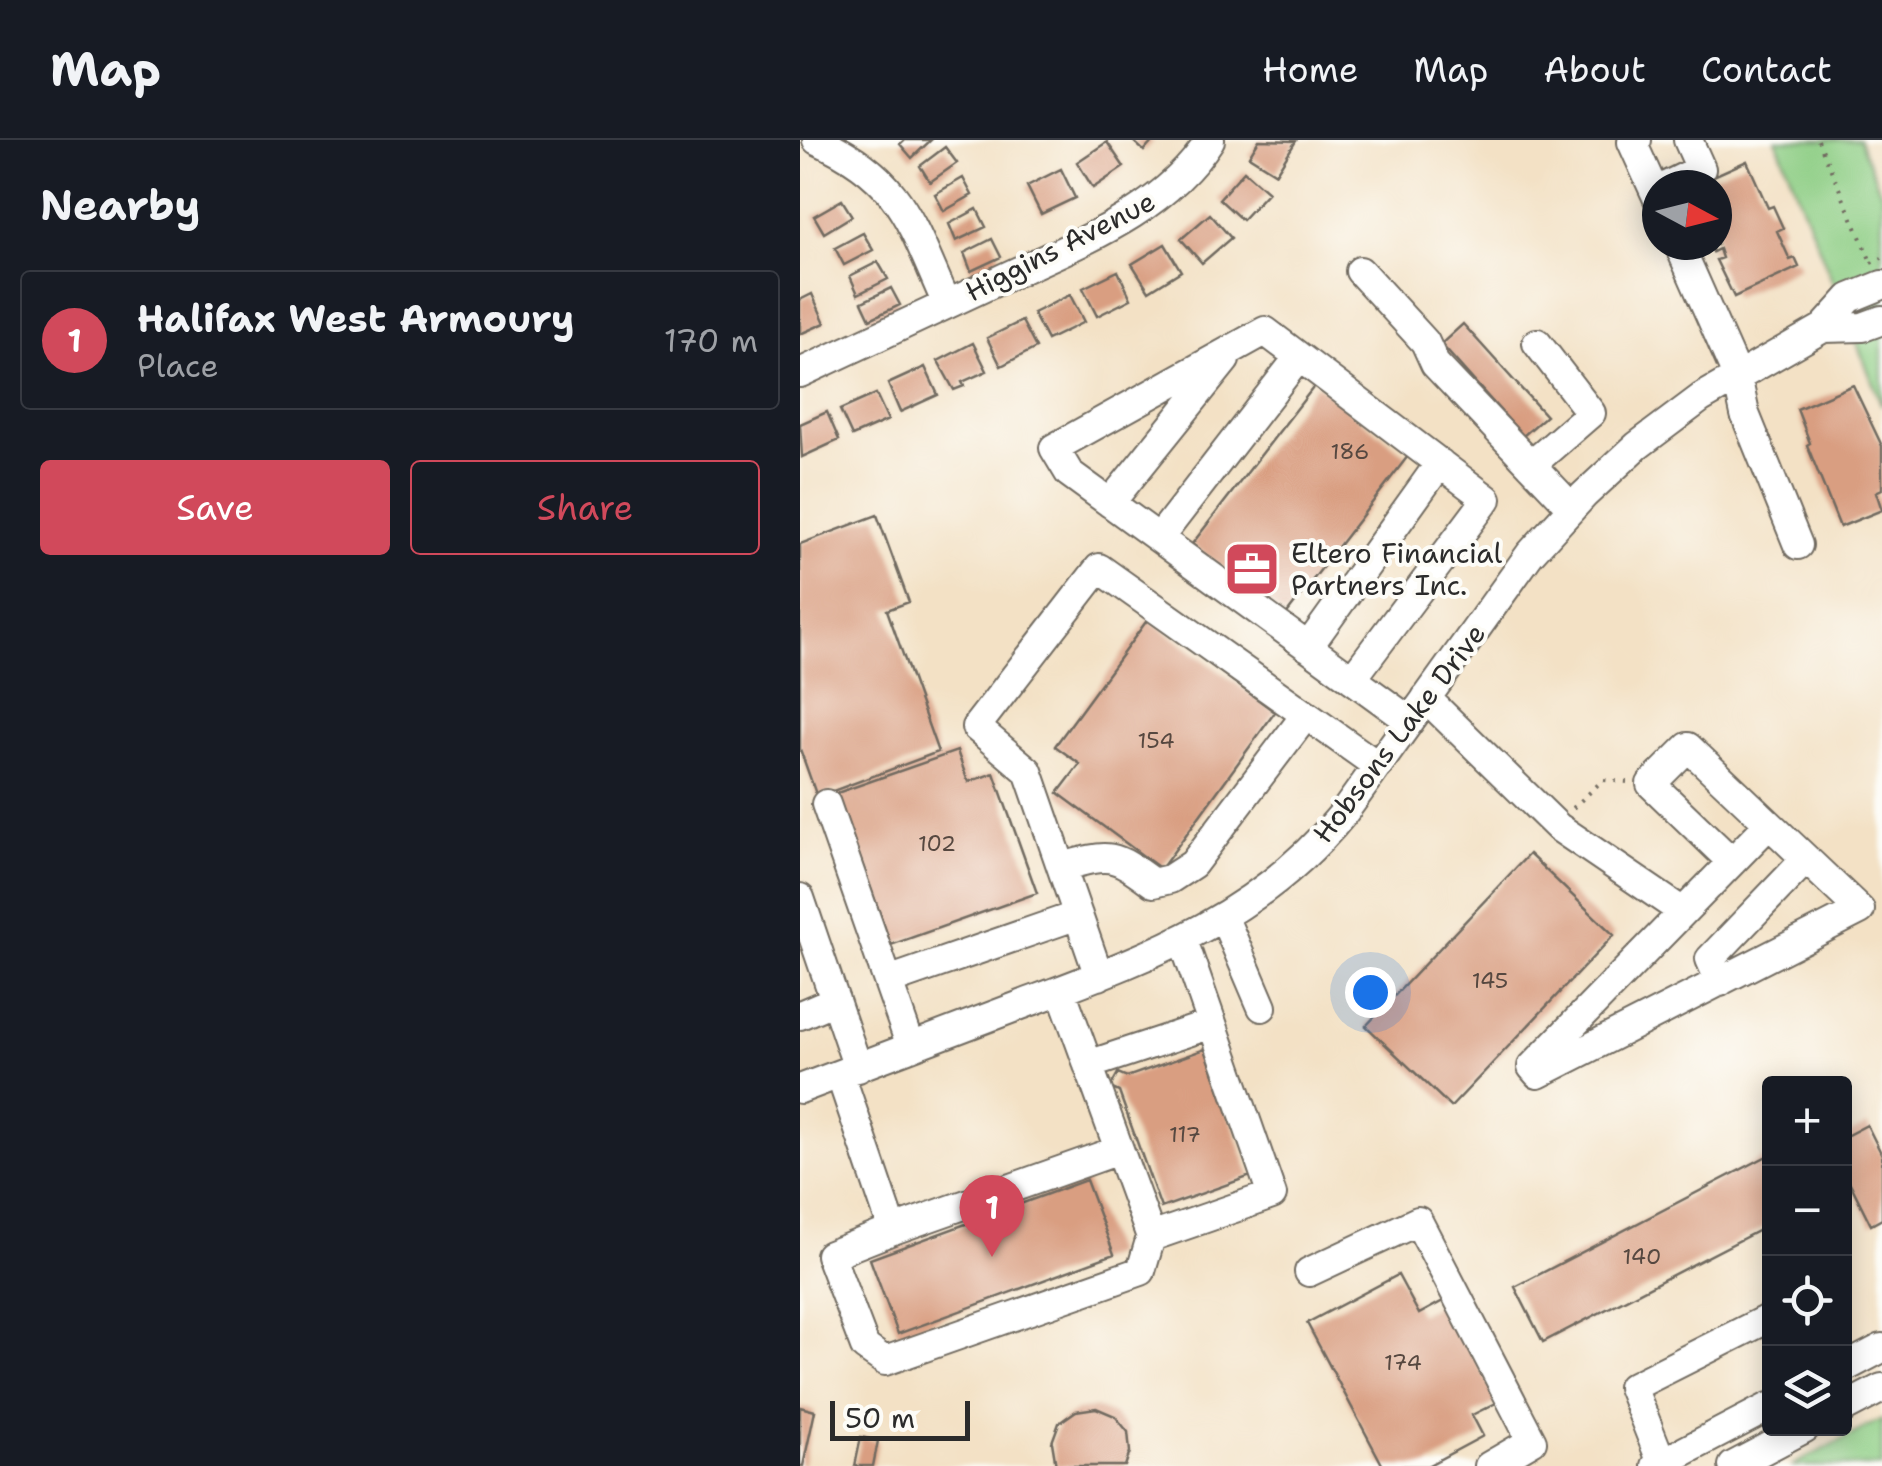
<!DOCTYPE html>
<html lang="en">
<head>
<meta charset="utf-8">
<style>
	body { margin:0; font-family:"Shantell Sans",sans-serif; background:#20242c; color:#f1f3f6 }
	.controls { position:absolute; right:30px; bottom:30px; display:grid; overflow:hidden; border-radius:10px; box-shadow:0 5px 25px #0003 }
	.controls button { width:90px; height:90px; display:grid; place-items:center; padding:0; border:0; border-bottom:2px solid #363941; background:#171b24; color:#f1f3f6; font:50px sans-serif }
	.compass { position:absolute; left:842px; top:30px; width:90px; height:90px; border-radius:50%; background:#171b24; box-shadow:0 5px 25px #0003; rotate:97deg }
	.scale { position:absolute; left:30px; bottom:25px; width:140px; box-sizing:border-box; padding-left:10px; border:5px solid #2b2b2b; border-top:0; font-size:28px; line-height:35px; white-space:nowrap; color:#2b2b2b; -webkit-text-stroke:8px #fdfcf7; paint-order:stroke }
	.you { position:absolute; left:570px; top:852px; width:35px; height:35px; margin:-25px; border:8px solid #fff; border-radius:50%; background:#1a73e8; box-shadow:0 0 0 15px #1a73e833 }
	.badge { display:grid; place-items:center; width:65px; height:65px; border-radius:50%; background:#d1495b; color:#fff; font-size:32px; font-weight:700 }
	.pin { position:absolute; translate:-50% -82px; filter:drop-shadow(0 2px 5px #0008) }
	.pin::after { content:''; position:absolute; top:52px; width:35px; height:30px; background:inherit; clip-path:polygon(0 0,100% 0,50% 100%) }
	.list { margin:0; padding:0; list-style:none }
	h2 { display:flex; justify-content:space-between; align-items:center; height:130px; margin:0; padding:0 40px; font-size:42px }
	h2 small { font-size:32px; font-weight:400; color:#9ea1a6 }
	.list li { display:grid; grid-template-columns:65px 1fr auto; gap:30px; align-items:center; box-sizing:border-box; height:140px; margin:0 20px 20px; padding:0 20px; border:2px solid #363941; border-radius:10px }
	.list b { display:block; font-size:38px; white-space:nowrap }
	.list p { margin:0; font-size:32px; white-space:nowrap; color:#9ea1a6 }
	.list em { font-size:32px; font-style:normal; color:#9ea1a6 }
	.actions { display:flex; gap:20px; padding:30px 40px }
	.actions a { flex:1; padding:22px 0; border:2px solid #d1495b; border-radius:10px; text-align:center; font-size:35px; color:#d1495b }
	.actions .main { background:#d1495b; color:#fff }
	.icon { flex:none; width:55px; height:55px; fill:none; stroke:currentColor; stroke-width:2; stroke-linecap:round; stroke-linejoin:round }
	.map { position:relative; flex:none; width:1082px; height:1326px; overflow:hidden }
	header { display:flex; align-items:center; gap:60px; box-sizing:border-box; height:140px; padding:0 50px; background:#171b24; border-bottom:2px solid #363941 }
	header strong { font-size:48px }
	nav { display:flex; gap:55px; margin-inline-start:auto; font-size:35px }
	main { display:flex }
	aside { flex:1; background:#171b24 }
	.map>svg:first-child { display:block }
</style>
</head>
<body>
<header>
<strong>Map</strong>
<nav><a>Home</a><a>Map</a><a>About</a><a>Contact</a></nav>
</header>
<main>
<aside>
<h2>Nearby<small></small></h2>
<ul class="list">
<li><span class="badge">1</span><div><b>Halifax West Armoury</b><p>Place</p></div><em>170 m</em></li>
</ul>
<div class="actions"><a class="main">Save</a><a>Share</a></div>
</aside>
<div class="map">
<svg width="1082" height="1326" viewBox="0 0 1082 1326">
	<rect width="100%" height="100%" fill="#fdfcf7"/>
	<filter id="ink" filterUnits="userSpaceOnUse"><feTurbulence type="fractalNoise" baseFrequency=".01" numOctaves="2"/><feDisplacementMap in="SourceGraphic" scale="20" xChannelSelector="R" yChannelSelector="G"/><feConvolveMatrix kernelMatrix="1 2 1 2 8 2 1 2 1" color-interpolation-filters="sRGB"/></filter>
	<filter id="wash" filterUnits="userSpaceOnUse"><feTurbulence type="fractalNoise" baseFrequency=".0048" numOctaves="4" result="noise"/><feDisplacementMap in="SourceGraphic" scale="40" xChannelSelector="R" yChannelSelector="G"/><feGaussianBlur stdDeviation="2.25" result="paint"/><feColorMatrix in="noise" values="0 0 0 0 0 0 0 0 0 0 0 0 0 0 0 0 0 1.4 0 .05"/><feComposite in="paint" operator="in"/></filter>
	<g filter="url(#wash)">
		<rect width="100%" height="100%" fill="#f3e1c5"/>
		<path fill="#8ece85" stroke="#5c7c58" stroke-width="2.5" d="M976 0H1059L1082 55V266Z
			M1082 1279V1326H991Z"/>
		<g id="blocks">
			<path fill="#d99e81" d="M104 0H131L112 18 100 4Z
				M332 0H354L344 11Z
				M459 0 496 1 476 33 449 16Z
				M307 2 324 27 293 48 277 22Z
				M145 7 157 23 130 42 120 26Z
				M947 21 968 68 973 66 983 88 977 91 990 120 995 118 999 127 934 157 916 120 922 118 919 109 913 112 910 105H917V45L900 42Z
				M261 29 275 58 241 74 227 46Z
				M444 31 468 52 442 80 419 59Z
				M163 38 172 55 144 71 135 54Z
				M42 60 52 76 24 93 14 76Z
				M177 69 186 87 156 101 149 84Z
				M410 74 431 98 402 123 381 99Z
				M63 93 73 110 44 125 35 108Z
				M192 99 201 117 171 131 164 113Z
				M365 104 381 131 349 151 332 124Z
				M78 122 88 139 58 154 50 136Z
				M318 131 331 159 297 176 283 148Z
				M91 148 100 165 70 179 62 162Z
				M12 154 25 183 0 194V160Z
				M270 155 284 182 247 200 233 173Z
				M222 181 236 208 201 226 187 198Z
				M663 184 746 276 723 296 641 204Z
				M173 203 187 231 162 242 164 246 154 250 138 221Z
				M125 227 138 255 100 272 88 244Z
				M516 244 608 316 485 476 392 404Z
				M1053 245 1082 306V349L1076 352 1082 370 1040 387 1007 305 1010 303 997 269Z
				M76 254 88 280 52 296 40 270Z
				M27 272 39 300 2 317 0 284Z
				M77 375 109 462 87 470 138 612 17 657 0 609V404Z
				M348 479 475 572 361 729 258 653 280 624 255 606Z
				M157 611 168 642 194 633 237 753 91 805 37 653Z
				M729 714 814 795 651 967 566 886Z
				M405 909 451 1036 361 1068 319 952 310 948 318 933 327 937Z
				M1067 985 1082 1015V1079L1071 1085 1050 1043 1044 1046V997Z
				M969 1015V1085L743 1202 715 1147Z
				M286 1040 314 1114 98 1194 70 1119Z
				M598 1135 619 1174 645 1160 698 1262 672 1275 683 1296 627 1326H583L507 1183Z
				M0 1267 15 1271 3 1326H0Z
				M296 1268 315 1276 328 1292 330 1312 325 1326H256L252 1302 259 1283 276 1271Z
				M61 1297 78 1301 73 1326H55Z"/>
		</g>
	</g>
	<g filter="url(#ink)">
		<use href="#blocks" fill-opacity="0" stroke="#716b61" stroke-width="2.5"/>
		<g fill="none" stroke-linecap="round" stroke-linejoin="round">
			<g stroke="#716b61" stroke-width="32">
				<path id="minor" d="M17 0C103 38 111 85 147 164
					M837 0 832 2 857 57
					M868 45 901 29 888 0
					M879 105 937 236 945 274 998 405
					M560 131 625 202 635 224 772 368
					M1023 188 1063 187 1082 180
					M0 233C65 203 130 172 195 142 272 105 362 75 410 0
					M731 325 791 273 737 203
					M310 363 425 220
					M359 398 499 217
					M508 507 640 323
					M552 539 687 359 465 191 254 308 269 333 610 581
					M626 558 758 687 883 772
					M26 664 111 907
					M932 722 851 644 888 607C945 661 1003 716 1060 770L738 934 732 927 969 684
					M262 727C311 713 312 713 353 743L370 739 393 724 505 576
					M0 758 58 928
					M424 778 462 867
					M299 836 228 631 176 587 299 428 578 626
					M88 841 278 775
					M920 842 910 819 1006 719
					M261 850 351 1097 472 1055 383 800
					M0 875 35 860
					M288 925 412 884
					M40 934 93 1090 30 1115 65 1207 85 1221 341 1131 351 1097
					M0 949C74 921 147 893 221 865 345 818 456 780 543 674L730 414 784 355 837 306 901 258 1023 188 1050 158 1082 145
					M93 1090 319 1010
					M509 1132 618 1081 732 1301 689 1326
					M1044 1228 1082 1208
					M1044 1268 1082 1248
					M856 1326 969 1267
					M868 1326 862 1323 832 1247 969 1178
					M933 1326 1005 1288"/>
			</g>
			<path stroke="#716b61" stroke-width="4" stroke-dasharray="2.5 8" stroke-linecap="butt" d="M1018 0 1072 124
				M1071 123 1082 118
				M773 668 803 640 827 642"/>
			<use href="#minor" stroke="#fff" stroke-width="28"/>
		</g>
	</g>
	<defs>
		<g id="office-square" transform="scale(2.875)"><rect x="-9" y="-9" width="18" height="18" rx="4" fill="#d1495b" stroke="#fdfcf7"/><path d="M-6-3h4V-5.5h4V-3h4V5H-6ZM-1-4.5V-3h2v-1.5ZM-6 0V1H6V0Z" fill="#fff"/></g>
	</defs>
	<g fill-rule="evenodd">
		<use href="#office-square" x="452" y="429"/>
	</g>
	<g text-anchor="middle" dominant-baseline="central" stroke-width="8" stroke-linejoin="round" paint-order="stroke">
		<g font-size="22" fill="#564840">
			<text x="550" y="311">186</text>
			<text x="356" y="600">154</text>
			<text x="137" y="703">102</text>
			<text x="690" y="840">145</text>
			<text x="385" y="994">117</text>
			<text x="842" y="1116">140</text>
			<text x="603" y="1222">174</text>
		</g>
		<g font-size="28" fill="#2b2b2b" stroke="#fdfcf7">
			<text transform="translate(260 106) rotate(-27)">Higgins Avenue</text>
			<text transform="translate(599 593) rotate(-53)">Hobsons Lake Drive</text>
		</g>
		<g font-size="28" fill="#2b2b2b" stroke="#fdfcf7" text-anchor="start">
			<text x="491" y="413">Eltero Financial<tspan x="491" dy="32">Partners Inc.</tspan></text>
		</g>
	</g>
</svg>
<div class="controls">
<button>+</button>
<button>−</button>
<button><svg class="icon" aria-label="locate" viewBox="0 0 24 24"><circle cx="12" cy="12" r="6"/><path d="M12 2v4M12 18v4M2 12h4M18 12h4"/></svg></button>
<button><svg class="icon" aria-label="layers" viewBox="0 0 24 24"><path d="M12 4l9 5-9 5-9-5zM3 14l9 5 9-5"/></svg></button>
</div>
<svg class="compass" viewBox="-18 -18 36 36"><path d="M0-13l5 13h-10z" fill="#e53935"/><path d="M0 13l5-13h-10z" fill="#9ea1a6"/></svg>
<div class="scale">50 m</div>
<div class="you"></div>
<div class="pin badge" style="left:192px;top:1117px">1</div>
</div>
</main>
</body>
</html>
